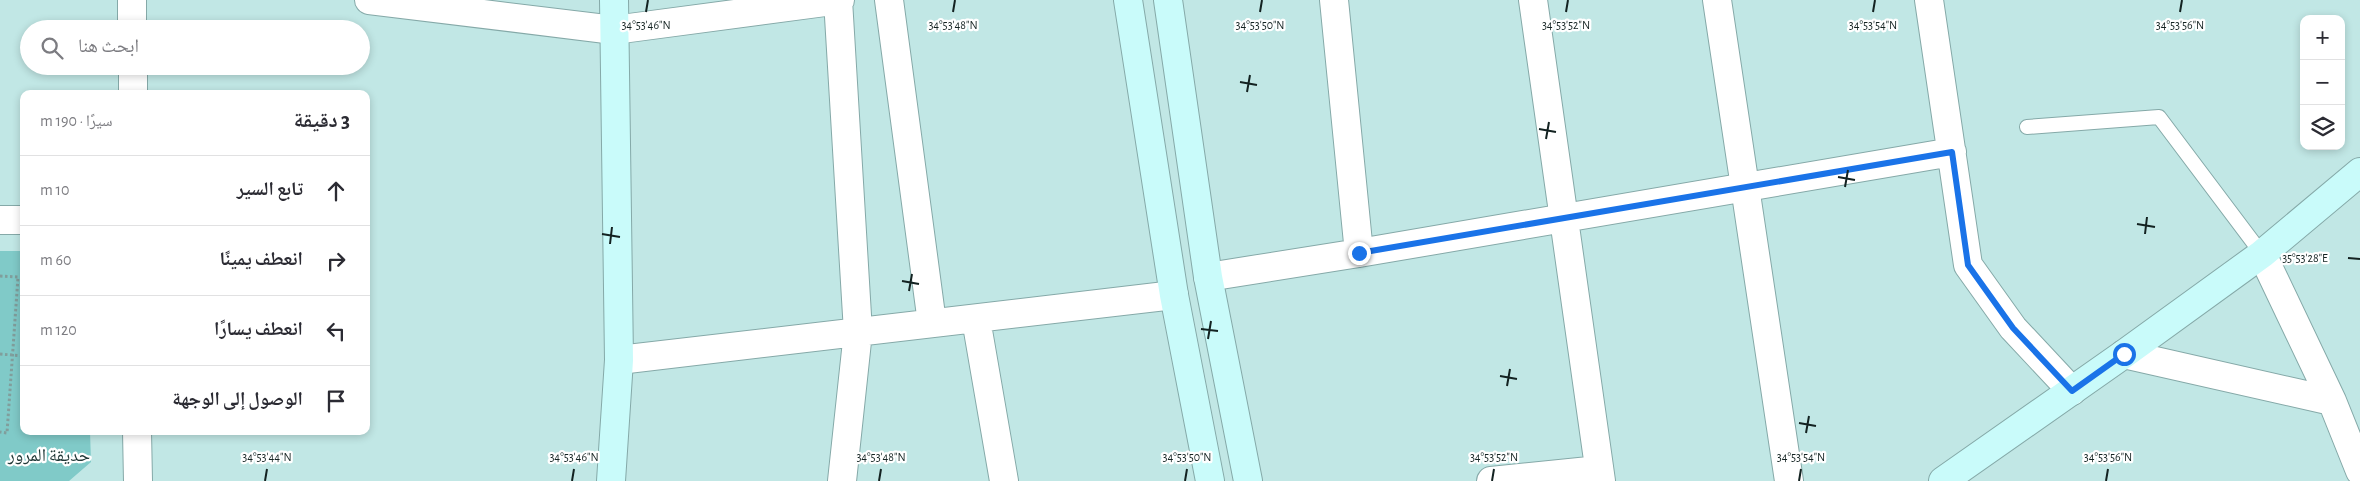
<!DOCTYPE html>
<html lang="ar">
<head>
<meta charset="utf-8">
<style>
	body { margin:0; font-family:"Alegreya Sans","Noto Naskh Arabic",sans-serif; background:#f2f2f3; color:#2b2b33; direction:rtl }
	.controls { position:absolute; right:15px; top:15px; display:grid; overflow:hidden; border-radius:10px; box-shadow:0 2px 8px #0003 }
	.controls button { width:45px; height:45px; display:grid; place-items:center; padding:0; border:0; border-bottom:1px solid #e1e1e2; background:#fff; color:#2b2b33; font:25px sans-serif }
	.stop { position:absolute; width:15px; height:15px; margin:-11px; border:4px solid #1a73e8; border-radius:50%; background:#fff }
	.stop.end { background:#1a73e8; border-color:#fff; box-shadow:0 1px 5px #0008 }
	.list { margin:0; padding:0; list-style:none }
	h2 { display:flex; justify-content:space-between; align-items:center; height:65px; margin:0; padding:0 20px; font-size:21px }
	h2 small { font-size:16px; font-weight:400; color:#7c7c81 }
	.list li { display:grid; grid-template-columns:32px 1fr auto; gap:15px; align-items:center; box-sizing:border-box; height:70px; padding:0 20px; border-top:1px solid #e1e1e2 }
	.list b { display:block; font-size:19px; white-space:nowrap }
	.list em { font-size:16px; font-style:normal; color:#7c7c81 }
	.icon { flex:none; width:28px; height:28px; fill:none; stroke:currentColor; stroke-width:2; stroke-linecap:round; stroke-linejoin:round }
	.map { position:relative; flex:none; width:2360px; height:481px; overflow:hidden; direction:ltr }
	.search { position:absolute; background:#fff; box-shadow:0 2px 8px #0003; left:20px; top:20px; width:350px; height:55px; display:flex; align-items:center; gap:12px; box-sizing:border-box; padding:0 18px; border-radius:28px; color:#7c7c81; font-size:19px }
	.panel { position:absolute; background:#fff; box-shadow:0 2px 8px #0003; left:20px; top:90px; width:350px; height:345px; border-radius:10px; direction:rtl }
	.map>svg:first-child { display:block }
</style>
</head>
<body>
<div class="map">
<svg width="2360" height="481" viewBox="0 0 2360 481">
	<rect width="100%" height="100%" fill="#c1e7e5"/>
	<path fill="#80cac8" d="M0 251H24V431H90L91 462 69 481H0Z"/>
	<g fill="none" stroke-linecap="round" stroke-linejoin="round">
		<g stroke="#85a9a8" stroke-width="16">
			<path id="lane" d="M2027 127 2159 117 2262 254"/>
		</g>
		<g stroke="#85a9a8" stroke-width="30">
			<path id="street" d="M132 0V29
				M369 0 614 30 840 0
				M838 0 858 332 842 481
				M889 0 932 323
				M1334 0 1359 253
				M1533 0 1601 481
				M1717 0 1789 481
				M1929 0 1968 265 2013 328 2072 391
				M133 66V94
				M0 220H24
				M2262 254 2332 401 2360 471
				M1208 277 1359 253 1952 152
				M976 319 1004 481
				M2124 354 2332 401
				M619 360 1174 295
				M137 431 138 481
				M1491 481 1599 470"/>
		</g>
		<g stroke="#85a9a8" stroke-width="30">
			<path id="secondary" d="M1128 0 1174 295 1210 481
				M1168 0 1208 277 1248 481
				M611 481 619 360 614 0
				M1943 481 2124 354 2262 254 2360 172"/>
		</g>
		<path stroke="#809e9c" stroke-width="3" stroke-dasharray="2.5 2.5" stroke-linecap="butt" d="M0 276 18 277 7 433 0 432
			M0 354 24 356"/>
		<use href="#lane" stroke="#fff" stroke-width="14"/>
		<use href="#street" stroke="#fff" stroke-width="28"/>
		<use href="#secondary" stroke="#c9fbfa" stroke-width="28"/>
	</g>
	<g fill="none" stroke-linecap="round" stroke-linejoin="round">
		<path stroke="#1a73e8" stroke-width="6" d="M1359 253 1952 152 1968 265 2013 328 2072 391 2124 354"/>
	</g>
	<path fill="none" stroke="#132221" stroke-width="2" d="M646 12 648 0M953 12 955 0M1260 12 1262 0M1566 12 1568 0M1873 12 1875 0M2180 12 2182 0M1240 82 1257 85M1247 92 1250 75M1539 129 1556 132M1546 139 1549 122M1838 177 1855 180M1845 187 1848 170M2137 224 2155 227M602 234 620 237M2145 234 2147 217M610 244 612 227M2348 258 2360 259M902 281 919 284M909 291 912 274M1201 329 1218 331M1208 339 1211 321M1500 376 1517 379M1507 386 1510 369M1799 423 1816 426M1806 433 1809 416M265 481 267 469M572 481 574 469M879 481 881 469M1185 481 1187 469M1492 481 1494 469M1799 481 1801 469M2106 481 2108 469"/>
	<g text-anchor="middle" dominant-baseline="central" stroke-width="4.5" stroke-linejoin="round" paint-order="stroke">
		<g font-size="18" fill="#213938" stroke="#fff">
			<text x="49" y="456">حديقة المرور</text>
		</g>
	</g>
	<g font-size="12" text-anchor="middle" fill="#132221" stroke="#fff" stroke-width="4.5" stroke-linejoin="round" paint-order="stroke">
		<text x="953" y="29">34°53'48"N</text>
		<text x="2180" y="29">34°53'56"N</text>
		<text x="646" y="29">34°53'46"N</text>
		<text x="1260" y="29">34°53'50"N</text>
		<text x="1566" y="29">34°53'52"N</text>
		<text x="1873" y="29">34°53'54"N</text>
		<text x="2305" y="262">35°53'28"E</text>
		<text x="267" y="461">34°53'44"N</text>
		<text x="574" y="461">34°53'46"N</text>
		<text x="881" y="461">34°53'48"N</text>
		<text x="1187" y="461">34°53'50"N</text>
		<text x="1494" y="461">34°53'52"N</text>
		<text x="1801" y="461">34°53'54"N</text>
		<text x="2108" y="461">34°53'56"N</text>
	</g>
</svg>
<div class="controls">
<button>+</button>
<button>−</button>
<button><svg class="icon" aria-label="layers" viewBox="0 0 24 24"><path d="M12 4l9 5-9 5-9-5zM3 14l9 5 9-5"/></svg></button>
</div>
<div class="stop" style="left:2124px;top:354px"></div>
<div class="stop end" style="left:1359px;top:253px"></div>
<div class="search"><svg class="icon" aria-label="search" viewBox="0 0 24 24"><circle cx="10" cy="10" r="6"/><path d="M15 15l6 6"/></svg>ابحث هنا</div>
<section class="panel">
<h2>3 دقيقة<small>سيرًا · 190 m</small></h2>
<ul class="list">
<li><svg class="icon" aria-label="ahead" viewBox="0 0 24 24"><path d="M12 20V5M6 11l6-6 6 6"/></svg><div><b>تابع السير</b></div><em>10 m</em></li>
<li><svg class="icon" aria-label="right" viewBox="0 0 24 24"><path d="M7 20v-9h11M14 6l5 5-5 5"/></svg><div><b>انعطف يمينًا</b></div><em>60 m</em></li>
<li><svg class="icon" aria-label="left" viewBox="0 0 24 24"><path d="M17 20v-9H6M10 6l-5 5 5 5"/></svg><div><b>انعطف يسارًا</b></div><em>120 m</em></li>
<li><svg class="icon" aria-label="arrive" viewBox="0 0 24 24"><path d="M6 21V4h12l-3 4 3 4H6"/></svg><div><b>الوصول إلى الوجهة</b></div></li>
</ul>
</section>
</div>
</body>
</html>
